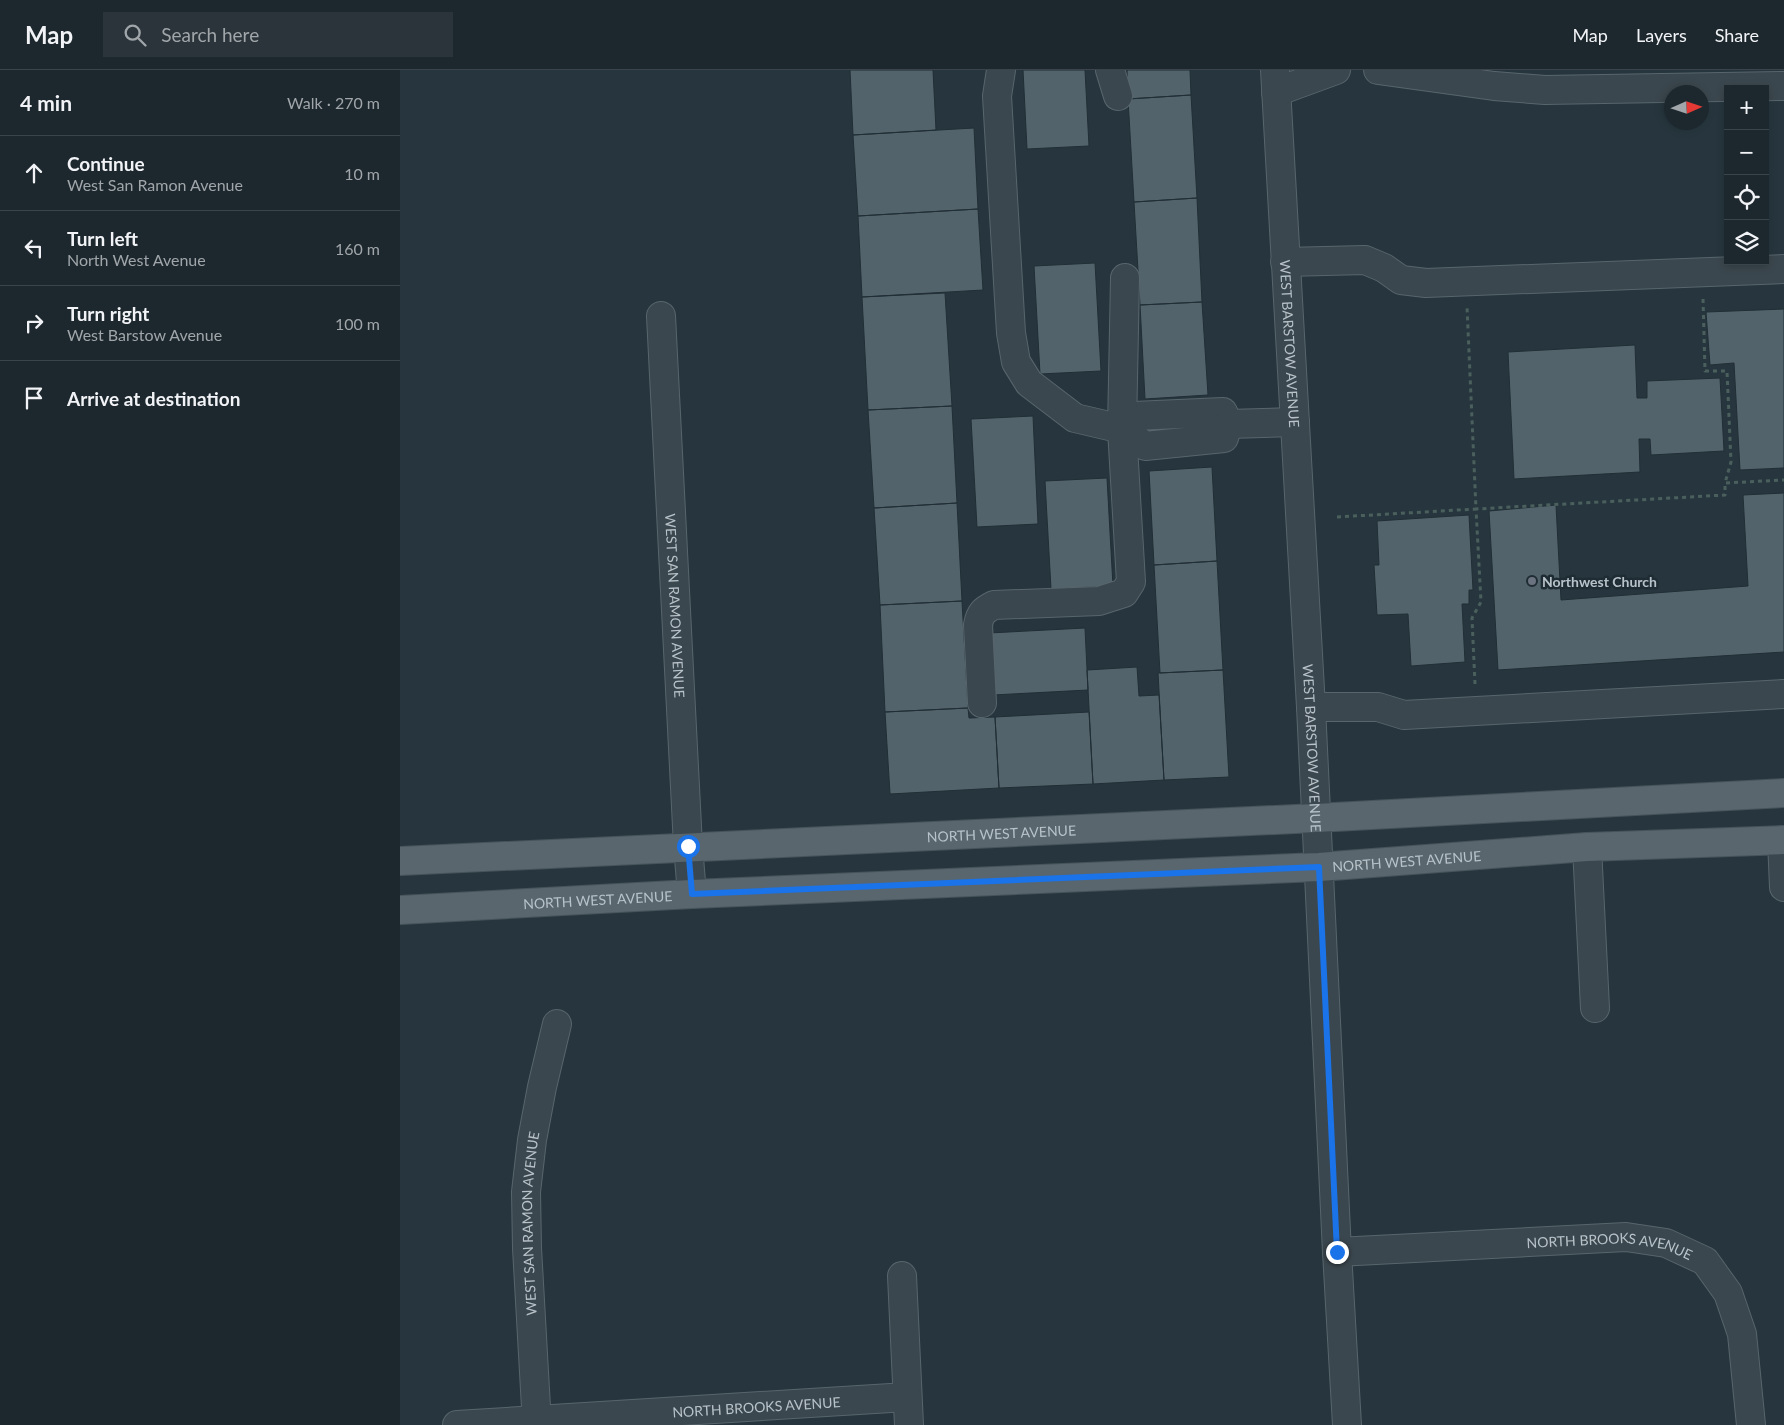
<!DOCTYPE html>
<html lang="en">
<head>
<meta charset="utf-8">
<style>
	body { margin:0; font-family:Lato,sans-serif; background:#2a343a; color:#f1f3f6 }
	.controls { position:absolute; right:15px; top:15px; display:grid; overflow:hidden; border-radius:0px; box-shadow:0 2px 8px #0003 }
	.controls button { width:45px; height:45px; display:grid; place-items:center; padding:0; border:0; border-bottom:1px solid #3b444a; background:#1d282e; color:#f1f3f6; font:25px sans-serif }
	.compass { position:absolute; left:1264px; top:15px; width:45px; height:45px; border-radius:50%; background:#1d282e; box-shadow:0 2px 8px #0003; rotate:87deg }
	.stop { position:absolute; width:15px; height:15px; margin:-11px; border:4px solid #1a73e8; border-radius:50%; background:#fff }
	.stop.end { background:#1a73e8; border-color:#fff; box-shadow:0 1px 5px #0008 }
	.list { margin:0; padding:0; list-style:none }
	h2 { display:flex; justify-content:space-between; align-items:center; height:65px; margin:0; padding:0 20px; font-size:21px }
	h2 small { font-size:16px; font-weight:400; color:#a0a6aa }
	.list li { display:grid; grid-template-columns:32px 1fr auto; gap:15px; align-items:center; box-sizing:border-box; height:75px; padding:0 20px; border-top:1px solid #3b444a }
	.list b { display:block; font-size:19px; white-space:nowrap }
	.list p { margin:0; font-size:16px; white-space:nowrap; color:#a0a6aa }
	.list em { font-size:16px; font-style:normal; color:#a0a6aa }
	.icon { flex:none; width:28px; height:28px; fill:none; stroke:currentColor; stroke-width:2; stroke-linecap:round; stroke-linejoin:round }
	.map { position:relative; flex:none; width:1384px; height:1355px; overflow:hidden }
	header { display:flex; align-items:center; gap:30px; box-sizing:border-box; height:70px; padding:0 25px; background:#1d282e; border-bottom:1px solid #3b444a }
	header strong { font-size:24px }
	nav { display:flex; gap:28px; margin-inline-start:auto; font-size:18px }
	.search { width:350px; height:45px; background:#2a343a; display:flex; align-items:center; gap:12px; box-sizing:border-box; padding:0 18px; border-radius:0px; color:#a0a6aa; font-size:19px }
	main { display:flex }
	aside { flex:1; background:#1d282e }
	.map>svg:first-child { display:block }
</style>
</head>
<body>
<header>
<strong>Map</strong>
<div class="search"><svg class="icon" aria-label="search" viewBox="0 0 24 24"><circle cx="10" cy="10" r="6"/><path d="M15 15l6 6"/></svg>Search here</div>
<nav><a>Map</a><a>Layers</a><a>Share</a></nav>
</header>
<main>
<aside>
<h2>4 min<small>Walk · 270 m</small></h2>
<ul class="list">
<li><svg class="icon" aria-label="ahead" viewBox="0 0 24 24"><path d="M12 20V5M6 11l6-6 6 6"/></svg><div><b>Continue</b><p>West San Ramon Avenue</p></div><em>10 m</em></li>
<li><svg class="icon" aria-label="left" viewBox="0 0 24 24"><path d="M17 20v-9H6M10 6l-5 5 5 5"/></svg><div><b>Turn left</b><p>North West Avenue</p></div><em>160 m</em></li>
<li><svg class="icon" aria-label="right" viewBox="0 0 24 24"><path d="M7 20v-9h11M14 6l5 5-5 5"/></svg><div><b>Turn right</b><p>West Barstow Avenue</p></div><em>100 m</em></li>
<li><svg class="icon" aria-label="arrive" viewBox="0 0 24 24"><path d="M6 21V4h12l-3 4 3 4H6"/></svg><div><b>Arrive at destination</b></div></li>
</ul>
</aside>
<div class="map">
<svg width="1384" height="1355" viewBox="0 0 1384 1355">
	<rect width="100%" height="100%" fill="#27363e"/>
	<path fill="#52636b" stroke="#212e35" d="M450 0H533L536 60 453 65Z
		M623 0H685L689 76 627 79Z
		M727 0H790L791 25 728 29Z
		M791 25 797 128 734 132 728 29Z
		M574 58 578 139 458 146 453 65Z
		M797 128 802 232 740 235 734 132Z
		M578 139 583 220 462 227 458 146Z
		M695 193 701 301 640 304 634 196Z
		M545 223 552 336 468 340 462 227Z
		M802 232 808 325 745 329 740 235Z
		M1384 239V398L1340 400 1334 293 1310 295 1306 242Z
		M1235 275 1237 328H1247V311L1320 308 1324 381 1251 385 1250 369H1239L1240 402 1114 409 1108 282Z
		M552 336 557 433 474 438 468 340Z
		M633 346 638 454 577 457 571 349Z
		M812 397 817 491 754 495 749 401Z
		M707 408 713 516 651 519 645 411Z
		M1384 423V582L1098 600 1089 441 1156 435 1161 530 1348 516 1343 425Z
		M557 433 562 531 480 535 474 438Z
		M1069 445 1073 520H1069V534H1062L1065 592 1011 596 1008 544 977 545 974 495H979L977 451Z
		M817 491 823 600 760 603 754 495Z
		M562 531 568 638 485 642 480 535Z
		M685 558 688 620 593 625 589 563Z
		M737 597 739 626 759 625 764 710 693 714 687 600Z
		M823 600 829 707 764 710 758 603Z
		M568 638 569 648 595 647 599 718 490 724 485 642Z
		M689 642 693 714 599 718 595 647Z"/>
	<g fill="none" stroke-linecap="round" stroke-linejoin="round">
		<g stroke="#58656c" stroke-width="30">
			<g id="minor">
				<path d="M601 0 597 26 611 263 616 292 629 313 675 348 722 359"/>
				<path d="M710 0 718 26"/>
				<path id="s1" d="M875 0 911 637 937 1182 947 1355"/>
				<path d="M978 0 1094 16 1145 20 1384 16"/>
				<path d="M876 22 936 0"/>
				<path d="M885 192 965 190 984 198 1001 210 1026 213 1384 199"/>
				<path id="s2" d="M261 246 288 776 292 824"/>
				<path d="M823 342 828 354 824 368 745 376 722 359 734 346Z"/>
				<path d="M828 354 895 352"/>
				<path d="M582 633 578 555C580 543 584 540 594 535L699 531 724 523 731 512 722 359 725 208"/>
				<path d="M911 637H978L1004 645 1384 624"/>
				<path d="M1382 770 1384 817"/>
				<path d="M1187 777 1195 938"/>
				<path id="s3" d="M937 1182 1226 1167 1266 1173 1305 1191 1328 1223 1342 1264 1351 1355"/>
				<path d="M502 1206 509 1355"/>
				<path id="s4" d="M57 1355 507 1327"/>
				<path id="s5" d="M137 1355 127 1178 126 1122 132 1070 142 1017 157 954"/>
			</g>
		</g>
		<g stroke="#47535a" stroke-width="30">
			<g id="major">
				<path id="s6" d="M0 791 916 748 1384 723"/>
				<path id="s7" d="M0 840 292 824 919 797 1187 777 1384 770"/>
			</g>
		</g>
		<path stroke="#4b605d" stroke-width="3" stroke-dasharray="4 4" stroke-linecap="butt" d="M1303 229 1305 301H1327L1331 392 1325 413
			M937 447 1076 439 1067 237
			M1075 614 1072 548 1081 532 1076 439 1325 425V413L1384 410"/>
		<use href="#minor" stroke="#3b474e" stroke-width="28"/>
		<use href="#major" stroke="#59666e" stroke-width="28"/>
	</g>
	<g fill="none" stroke-linecap="round" stroke-linejoin="round">
		<path stroke="#1a73e8" stroke-width="6" d="M288 776 292 824 919 797 937 1182"/>
	</g>
	<circle fill="#6b7280" stroke="#1f2c33" stroke-width="2" cx="1132" cy="511" r="5"/>
	<g text-anchor="middle" dominant-baseline="central" stroke-width="5" stroke-linejoin="round" paint-order="stroke">
		<g font-size="14" fill="#b7c2c9" stroke="#1f2c33">
			<text stroke="none"><textPath href="#s1" startOffset="274">WEST BARSTOW AVENUE</textPath></text>
			<text stroke="none"><textPath href="#s2" startOffset="290">WEST SAN RAMON AVENUE</textPath></text>
			<text stroke="none"><textPath href="#s1" startOffset="679">WEST BARSTOW AVENUE</textPath></text>
			<text stroke="none"><textPath href="#s6" startOffset="602">NORTH WEST AVENUE</textPath></text>
			<text stroke="none"><textPath href="#s7" startOffset="1008">NORTH WEST AVENUE</textPath></text>
			<text stroke="none"><textPath href="#s7" startOffset="198">NORTH WEST AVENUE</textPath></text>
			<text stroke="none"><textPath href="#s5" startOffset="202">WEST SAN RAMON AVENUE</textPath></text>
			<text stroke="none"><textPath href="#s3" startOffset="274">NORTH BROOKS AVENUE</textPath></text>
			<text stroke="none"><textPath href="#s4" startOffset="300">NORTH BROOKS AVENUE</textPath></text>
		</g>
		<g font-size="14" font-weight="bold" fill="#b7c2c9" stroke="#1f2c33" text-anchor="start">
			<text x="1142" y="511">Northwest Church</text>
		</g>
	</g>
</svg>
<div class="controls">
<button>+</button>
<button>−</button>
<button><svg class="icon" aria-label="locate" viewBox="0 0 24 24"><circle cx="12" cy="12" r="6"/><path d="M12 2v4M12 18v4M2 12h4M18 12h4"/></svg></button>
<button><svg class="icon" aria-label="layers" viewBox="0 0 24 24"><path d="M12 4l9 5-9 5-9-5zM3 14l9 5 9-5"/></svg></button>
</div>
<svg class="compass" viewBox="-18 -18 36 36"><path d="M0-13l5 13h-10z" fill="#e53935"/><path d="M0 13l5-13h-10z" fill="#a0a6aa"/></svg>
<div class="stop" style="left:288px;top:776px"></div>
<div class="stop end" style="left:937px;top:1182px"></div>
</div>
</main>
</body>
</html>
